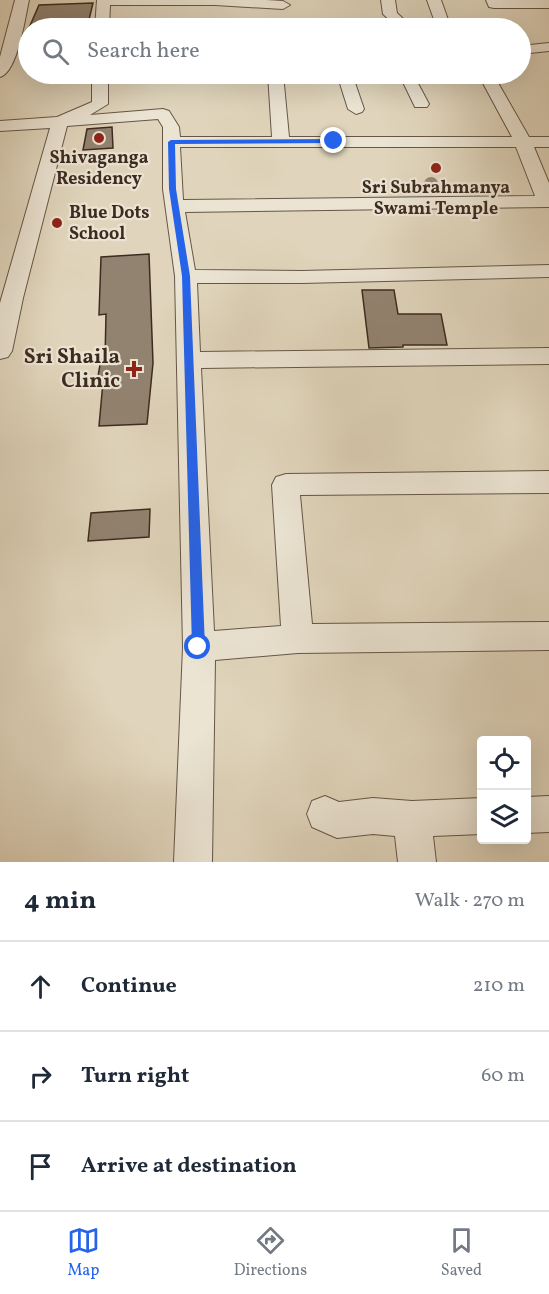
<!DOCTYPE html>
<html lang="en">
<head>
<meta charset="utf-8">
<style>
	body { margin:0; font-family:Vollkorn,serif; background:#f2f2f3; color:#1f2937 }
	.controls { position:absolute; right:18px; bottom:18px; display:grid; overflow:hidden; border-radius:6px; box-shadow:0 6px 24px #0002 }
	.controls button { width:54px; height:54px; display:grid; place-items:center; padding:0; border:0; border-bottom:2px solid #e0e1e3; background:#fff; color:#1f2937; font:30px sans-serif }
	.stop { position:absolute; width:18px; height:18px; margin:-14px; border:4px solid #2563eb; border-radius:50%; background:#fff }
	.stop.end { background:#2563eb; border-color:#fff; box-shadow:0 2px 6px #0008 }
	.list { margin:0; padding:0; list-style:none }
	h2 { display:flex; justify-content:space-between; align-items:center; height:78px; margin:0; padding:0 24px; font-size:26px }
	h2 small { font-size:20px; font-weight:400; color:#747a83 }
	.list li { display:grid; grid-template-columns:39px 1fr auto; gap:18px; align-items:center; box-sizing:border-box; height:90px; padding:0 24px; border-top:2px solid #e0e1e3 }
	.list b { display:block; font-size:22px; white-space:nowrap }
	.list em { font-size:20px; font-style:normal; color:#747a83 }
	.icon { flex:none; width:33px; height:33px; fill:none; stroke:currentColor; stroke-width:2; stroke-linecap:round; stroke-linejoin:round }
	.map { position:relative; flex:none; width:549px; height:862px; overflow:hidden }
	.search { position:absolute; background:#fff; box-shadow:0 6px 24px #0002; left:18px; right:18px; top:18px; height:66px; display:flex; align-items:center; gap:15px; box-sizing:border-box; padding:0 21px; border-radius:33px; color:#747a83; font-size:22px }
	.sheet { height:348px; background:#fff }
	nav { display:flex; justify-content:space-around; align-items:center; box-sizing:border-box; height:84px; border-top:2px solid #e0e1e3; background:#fff; font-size:16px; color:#747a83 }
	nav a { display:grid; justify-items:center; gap:3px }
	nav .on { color:#2563eb }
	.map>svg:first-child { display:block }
</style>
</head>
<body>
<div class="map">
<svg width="549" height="862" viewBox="0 0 549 862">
	<rect width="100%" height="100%" fill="#e0d5bc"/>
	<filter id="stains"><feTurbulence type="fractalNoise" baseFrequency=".00333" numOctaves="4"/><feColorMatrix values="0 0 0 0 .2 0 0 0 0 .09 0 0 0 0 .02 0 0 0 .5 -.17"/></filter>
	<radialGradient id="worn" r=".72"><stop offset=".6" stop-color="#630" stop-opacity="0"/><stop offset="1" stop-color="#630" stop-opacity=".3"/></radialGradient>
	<path fill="#928371" stroke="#3d2b20" stroke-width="1.5" d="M93 3 87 28H29L39 5Z
		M112 127 113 148 83 150 87 129Z
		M149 254 153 363 147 424 99 426 103 382H97L101 359H105L106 314 99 315 101 257Z
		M362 290H394L398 314H441L447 345H403V347L369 348Z
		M150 509 149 537 88 541 91 513Z"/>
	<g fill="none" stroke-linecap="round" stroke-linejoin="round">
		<g stroke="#665647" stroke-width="2">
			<path id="street" d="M15 0H29C25 17 18 72 0 77V57Z
				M97 0H266L283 1 290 5 283 9 215 5H110L109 28H95Z
				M381 0H395L397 13 413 28H398L383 14Z
				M427 0H441L451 28H437Z
				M486 0H549V8H494L489 7Z
				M228 21 282 23 289 27 223 28 221 25Z
				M549 43V51L520 54V46Z
				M92 74H108V104L90 115 163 109 169 111 179 127 180 137H272L268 74H283L289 137H512L478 74H493L529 137H549V147H534L549 183V207L185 212 195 270 302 271 549 265V277L302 283H197L200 352 549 348V364L201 368 214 631 281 626 272 485 276 477 286 474 549 471V493L300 495 312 624 549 622V650L298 653 215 660 212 862H174L183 647 175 276 163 189V127L158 119 67 126 23 298 12 351 8 357 0 359V303L50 128 0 131V121L57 117 92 102ZM180 147H516L535 196 183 200Z
				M337 74H352L364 109 362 112 356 114 348 109Z
				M399 74H413L429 104 427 107H415Z
				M325 796 339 802 373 798 412 801 482 798V834L433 836 436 862H398L395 836 373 834 337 838 312 827 307 814 312 801Z
				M549 796V832L526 833V797Z"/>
		</g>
		<use href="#street" fill="#ebe4d3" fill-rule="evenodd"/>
	</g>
	<circle fill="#958774" cx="431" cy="184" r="7"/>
	<path fill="#2563eb" d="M334 139 336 143 175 144 176 189 190 276 205 647 198 653 192 647 182 276 169 189 168 142 171 140Z"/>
	<g fill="#8f2418" stroke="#ebe4d3" stroke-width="2">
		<circle cx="99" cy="138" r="6"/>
		<circle cx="436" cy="168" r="6"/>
		<circle cx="57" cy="223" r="6"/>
		<path d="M131 360h6v6h6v6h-6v6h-6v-6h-6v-6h6z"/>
	</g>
	<g text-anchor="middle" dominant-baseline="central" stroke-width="4.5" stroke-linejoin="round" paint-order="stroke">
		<g font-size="18" font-weight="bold" fill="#3d2b20" stroke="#ebe4d3">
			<text x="99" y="158">Shivaganga<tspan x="99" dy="21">Residency</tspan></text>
			<text x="436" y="188">Sri Subrahmanya<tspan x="436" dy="21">Swami Temple</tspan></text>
			<text x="69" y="213" text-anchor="start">Blue Dots<tspan x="69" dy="21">School</tspan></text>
		</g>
		<g font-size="21" font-weight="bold" fill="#3d2b20" stroke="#ebe4d3" text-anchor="end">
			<text x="120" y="357">Sri Shaila<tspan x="120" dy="24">Clinic</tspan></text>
		</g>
	</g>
	<rect width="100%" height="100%" filter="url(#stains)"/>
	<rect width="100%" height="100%" fill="url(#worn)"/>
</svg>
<div class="controls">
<button><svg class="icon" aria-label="locate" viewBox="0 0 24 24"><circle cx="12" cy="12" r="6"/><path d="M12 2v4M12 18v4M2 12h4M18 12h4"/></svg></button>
<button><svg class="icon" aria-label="layers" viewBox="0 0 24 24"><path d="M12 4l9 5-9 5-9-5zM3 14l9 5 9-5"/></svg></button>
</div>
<div class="stop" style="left:198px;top:647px"></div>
<div class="stop end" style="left:334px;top:141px"></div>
<div class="search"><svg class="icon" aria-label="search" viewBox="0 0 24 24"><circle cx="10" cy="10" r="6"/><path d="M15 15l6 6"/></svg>Search here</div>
</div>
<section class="sheet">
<h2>4 min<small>Walk · 270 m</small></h2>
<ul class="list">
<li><svg class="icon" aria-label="ahead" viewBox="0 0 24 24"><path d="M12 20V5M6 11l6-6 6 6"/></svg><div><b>Continue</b></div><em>210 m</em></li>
<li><svg class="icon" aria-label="right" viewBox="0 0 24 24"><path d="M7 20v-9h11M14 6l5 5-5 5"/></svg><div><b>Turn right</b></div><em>60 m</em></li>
<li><svg class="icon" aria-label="arrive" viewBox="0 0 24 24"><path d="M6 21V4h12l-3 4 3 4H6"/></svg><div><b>Arrive at destination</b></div></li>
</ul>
</section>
<nav>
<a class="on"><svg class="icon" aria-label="map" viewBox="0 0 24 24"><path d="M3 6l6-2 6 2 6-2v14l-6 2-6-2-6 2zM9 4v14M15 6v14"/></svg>Map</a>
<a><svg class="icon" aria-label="directions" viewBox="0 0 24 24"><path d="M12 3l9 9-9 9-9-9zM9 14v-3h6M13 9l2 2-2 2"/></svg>Directions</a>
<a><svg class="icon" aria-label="saved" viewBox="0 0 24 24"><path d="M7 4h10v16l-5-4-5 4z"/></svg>Saved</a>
</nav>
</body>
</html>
